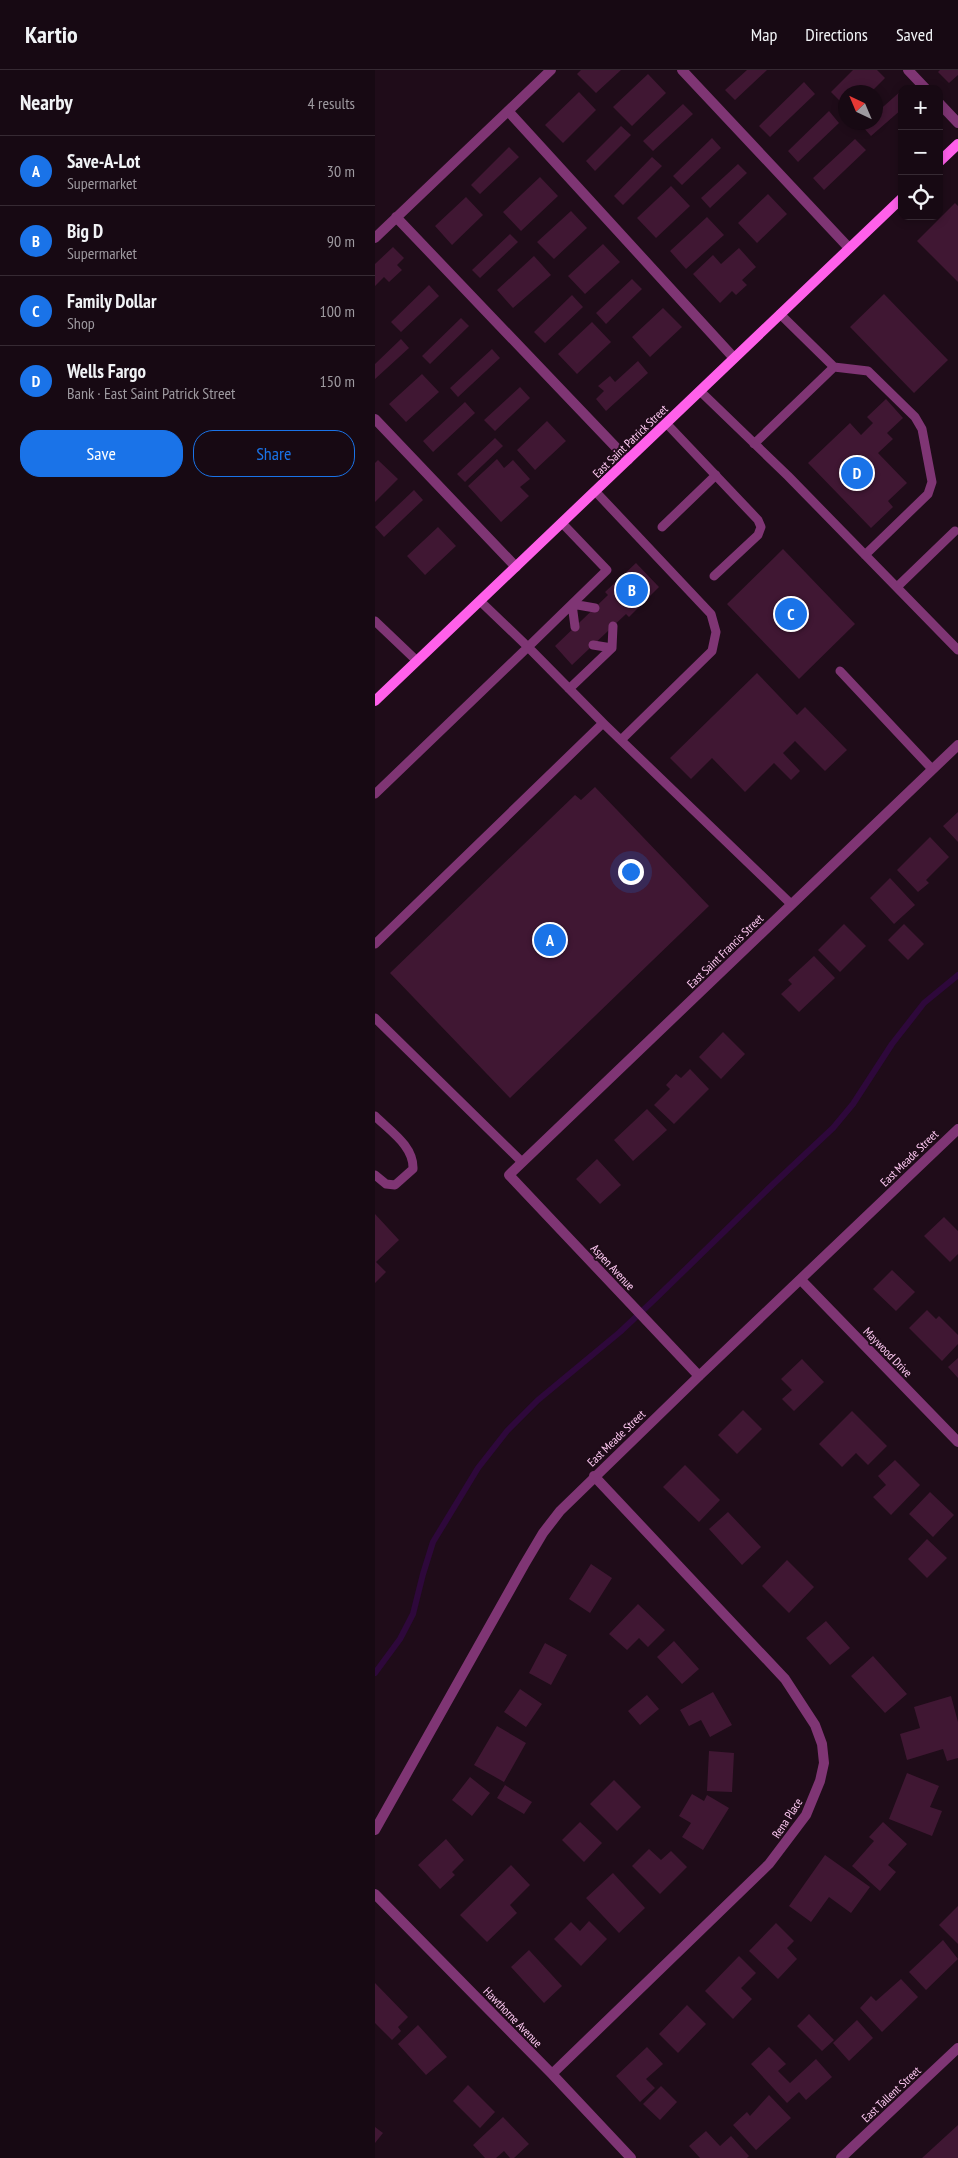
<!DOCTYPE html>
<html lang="en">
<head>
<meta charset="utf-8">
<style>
	body { margin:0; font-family:"PT Sans Narrow",sans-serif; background:#241721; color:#f1f3f6 }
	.controls { position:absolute; right:15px; top:15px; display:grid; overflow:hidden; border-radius:10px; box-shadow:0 2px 8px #0003 }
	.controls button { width:45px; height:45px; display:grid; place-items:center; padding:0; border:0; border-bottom:1px solid #362a33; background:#170913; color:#f1f3f6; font:25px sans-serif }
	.compass { position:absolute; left:463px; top:15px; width:45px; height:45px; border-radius:50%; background:#170913; box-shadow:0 2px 8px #0003; rotate:316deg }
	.you { position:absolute; left:255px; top:801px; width:18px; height:18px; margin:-12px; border:4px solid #fff; border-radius:50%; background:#1a73e8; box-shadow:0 0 0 8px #1a73e833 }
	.badge { display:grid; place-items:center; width:32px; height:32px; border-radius:50%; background:#1a73e8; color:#fff; font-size:16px; font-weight:700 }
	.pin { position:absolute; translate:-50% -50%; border:2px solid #fff; box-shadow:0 1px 5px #0006 }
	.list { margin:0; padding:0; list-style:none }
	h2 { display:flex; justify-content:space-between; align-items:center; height:65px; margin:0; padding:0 20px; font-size:21px }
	h2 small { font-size:16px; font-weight:400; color:#9e9aa0 }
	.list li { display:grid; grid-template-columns:32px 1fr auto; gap:15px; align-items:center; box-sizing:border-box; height:70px; padding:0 20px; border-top:1px solid #362a33 }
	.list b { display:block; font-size:19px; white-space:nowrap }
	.list p { margin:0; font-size:16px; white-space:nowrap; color:#9e9aa0 }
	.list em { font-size:16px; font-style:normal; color:#9e9aa0 }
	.actions { display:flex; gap:10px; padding:15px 20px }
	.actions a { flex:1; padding:11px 0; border:1px solid #1a73e8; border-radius:20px; text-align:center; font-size:18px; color:#1a73e8 }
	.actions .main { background:#1a73e8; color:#fff }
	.icon { flex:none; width:28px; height:28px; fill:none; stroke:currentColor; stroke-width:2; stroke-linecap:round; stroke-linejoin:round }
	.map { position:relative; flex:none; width:583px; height:2088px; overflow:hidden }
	header { display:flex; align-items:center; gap:30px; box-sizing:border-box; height:70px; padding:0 25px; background:#170913; border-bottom:1px solid #362a33 }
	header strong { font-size:24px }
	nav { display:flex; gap:28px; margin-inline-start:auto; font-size:18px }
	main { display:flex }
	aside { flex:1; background:#170913 }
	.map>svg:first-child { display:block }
</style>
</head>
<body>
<header>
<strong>Kartio</strong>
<nav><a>Map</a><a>Directions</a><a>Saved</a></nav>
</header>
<main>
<aside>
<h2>Nearby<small>4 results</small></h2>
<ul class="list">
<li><span class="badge">A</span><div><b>Save-A-Lot</b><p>Supermarket</p></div><em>30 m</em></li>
<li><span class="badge">B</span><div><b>Big D</b><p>Supermarket</p></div><em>90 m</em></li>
<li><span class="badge">C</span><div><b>Family Dollar</b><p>Shop</p></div><em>100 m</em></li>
<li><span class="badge">D</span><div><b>Wells Fargo</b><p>Bank · East Saint Patrick Street</p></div><em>150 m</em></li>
</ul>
<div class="actions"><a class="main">Save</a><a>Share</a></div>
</aside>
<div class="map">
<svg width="583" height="2088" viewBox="0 0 583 2088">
	<rect width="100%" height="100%" fill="#1f0c19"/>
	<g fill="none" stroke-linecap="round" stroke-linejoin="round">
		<path stroke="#2e083b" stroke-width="6" d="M0 1603 25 1569 38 1544 48 1504 58 1472 103 1398 132 1361 163 1330 245 1262 281 1228 393 1119 458 1058 478 1034 517 974 549 933 583 905"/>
	</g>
	<path fill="#401733" d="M206 0H246L221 23 202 4Z
		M372 0H392L360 30 350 20Z
		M478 0H502L510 8 496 22H470V36L456 22Z
		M565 0H583V5L574 13 563 2Z
		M273 4 291 23 257 56 238 37Z
		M429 12 440 24 395 67 384 56Z
		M527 20V39L496 66 487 56 491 52H500V44Z
		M204 22 221 40 188 73 170 55Z
		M308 34 318 44 278 81 268 71Z
		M454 41 464 53 423 92 413 81Z
		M246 56 256 65 220 101 211 91Z
		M337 68 346 78 307 115 298 106Z
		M480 69 491 80 449 120 438 108Z
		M134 77 144 87 105 124 96 115Z
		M277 87 287 96 248 135 239 126Z
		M363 94 372 103 335 138 326 128Z
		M165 107 183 126 146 161 128 142Z
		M296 116 315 136 281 168 262 148Z
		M393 124 412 144 382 173 363 153Z
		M91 127 108 145 77 175 60 156Z
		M580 133 583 136V212L542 171Z
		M196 141 212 158 179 189 162 172Z
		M332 147 349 165 311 199 295 181Z
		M135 164 143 172 105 208 97 200Z
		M228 174 245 192 210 224 193 206Z
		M18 177 29 188 22 195 27 200 14 212 9 207 0 216V194Z
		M364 178 381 197 367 210 372 215 361 225 357 221 345 233 318 204 338 185 346 194Z
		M159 186 176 205 138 238 122 220Z
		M257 209 267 219 231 254 221 243Z
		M54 215 64 226 26 262 16 252Z
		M509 224 573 290 539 323 475 257Z
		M197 225 208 237 170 273 159 262Z
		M288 238 307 257 275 287 257 267Z
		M86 248 94 256 55 294 47 286Z
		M217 252 236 272 202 304 183 284Z
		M26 269 34 278 0 309V294Z
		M117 279 125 288 83 327 75 318Z
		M263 291 273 303 231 341 221 329 229 321 223 316 235 306 240 312Z
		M47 304 64 322 31 352 14 334Z
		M145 317 155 328 120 361 109 350Z
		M511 329 528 348 512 363 518 369 503 383 532 413 513 431 518 437 496 458 433 393 475 353 486 365 498 353 492 347Z
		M90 332 100 343 58 382 48 371Z
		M172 351 191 371 160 400 142 380Z
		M120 368 128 376 90 412 82 404Z
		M122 389 129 398 138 390 155 409 145 417 154 426 126 452 93 416Z
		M3 390 23 409 0 432V393Z
		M39 420 48 430 9 467 0 457Z
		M63 457 81 476 50 505 32 486Z
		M408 479 480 554 424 609 352 534Z
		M261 493 284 517 254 547 251 544 197 595 180 576 233 525 230 522Z
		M382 603 422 645 430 637 472 680 450 701 420 671 408 683 425 701 416 710 399 693 370 722 337 688 316 709 295 688Z
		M220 717 334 836 135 1028 15 903 200 725 206 730Z
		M583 742V772L568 756Z
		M555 767 574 787 551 810 554 813 543 822 522 800Z
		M515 808 540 835 519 854 495 828Z
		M469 854 491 876 465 902 443 880Z
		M529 854 549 874 533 890 513 870Z
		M439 886 460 908 424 942 406 924 417 914 413 910Z
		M348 962 370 984 346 1009 324 987Z
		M315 999 334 1019 299 1054 279 1035 295 1019 291 1015 301 1004 306 1008Z
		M272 1039 292 1060 258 1091 239 1070Z
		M222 1089 246 1115 225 1134 201 1109Z
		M0 1144 24 1170 1 1192 11 1202 0 1213Z
		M569 1147 583 1161V1184L575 1192 549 1166Z
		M517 1200 540 1222 521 1241 498 1219Z
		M552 1240 561 1249 564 1246 583 1265V1274L567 1291 534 1258Z
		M583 1288V1308L573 1297Z
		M427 1289 449 1312 419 1341 407 1329 417 1320 406 1309Z
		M368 1340 387 1359 362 1384 343 1365Z
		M477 1341 512 1376 493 1395 481 1383 467 1397 444 1374Z
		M520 1390 545 1415 516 1445 498 1427 511 1415 503 1406Z
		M310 1395 345 1430 324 1452 288 1417Z
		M555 1422 579 1445 558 1467 534 1444Z
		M353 1442 386 1477 367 1495 334 1459Z
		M552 1469 572 1488 552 1508 533 1489Z
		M412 1490 439 1517 414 1543 387 1516Z
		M216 1494 237 1508 215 1543 194 1529Z
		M263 1534 290 1560 273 1577 264 1568 252 1580 234 1564Z
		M451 1551 475 1578 455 1595 431 1568Z
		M299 1571 324 1599 307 1614 282 1587Z
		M170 1573 192 1585 176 1615 154 1603Z
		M498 1586 532 1624 510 1643 476 1606Z
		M145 1619 167 1634 151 1657 129 1642Z
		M338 1622 357 1655 335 1667 326 1650 314 1656 305 1640Z
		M272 1625 284 1639 265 1655 253 1641Z
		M576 1626 583 1652V1688L572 1691 568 1679 532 1690 525 1664 545 1658 539 1637Z
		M122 1656 151 1673 129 1712 99 1695Z
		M334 1681 359 1683 357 1722 332 1721Z
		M532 1703 564 1716 555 1737 567 1741 557 1766 514 1749Z
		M95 1707 115 1723 97 1746 77 1730Z
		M239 1710 266 1737 242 1761 215 1734Z
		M130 1715 157 1732 149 1744 122 1728Z
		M317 1724 329 1731 332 1725 354 1738 328 1780 307 1767 316 1753 304 1746Z
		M205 1752 227 1773 209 1792 187 1770Z
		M508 1752 532 1774 513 1795 521 1802 505 1821 477 1796 499 1771 494 1767Z
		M71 1769 89 1790 77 1802 80 1805 65 1819 43 1795Z
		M274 1779 286 1790 296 1781 312 1797 285 1824 257 1796Z
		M450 1785 495 1817 476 1843 454 1827 436 1852 414 1836Z
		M136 1795 155 1815 135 1835 142 1843 112 1872 85 1845Z
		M238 1803 270 1838 244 1863 211 1828Z
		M583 1836V1874L564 1855Z
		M214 1851 232 1869 206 1896 179 1869 196 1852 205 1861Z
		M401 1853 419 1871 412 1878 422 1889 403 1909 374 1881Z
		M568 1870 583 1889 551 1920 534 1902Z
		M154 1880 187 1916 169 1933 136 1897Z
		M364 1886 381 1903 366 1918 377 1929 358 1949 330 1921Z
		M526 1909 543 1927 507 1962 485 1938 496 1926 501 1931Z
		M0 1913 33 1947 23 1957 26 1961 17 1970 0 1953Z
		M312 1935 331 1954 303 1983 284 1964Z
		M434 1944 459 1970 447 1981 422 1956Z
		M482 1950 498 1968 474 1991 458 1973Z
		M43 1955 72 1987 51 2005 23 1974Z
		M272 1977 288 1994 271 2009 280 2018 265 2032 241 2006Z
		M394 1977 411 1994 403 2001 415 2013 441 1989 457 2007 431 2030 424 2022 412 2033 376 1994Z
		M93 2015 120 2042 105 2058 78 2031Z
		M286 2016 302 2032 285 2050 268 2034Z
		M394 2025 416 2048 381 2080 358 2055 372 2042 375 2046Z
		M128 2047 154 2074 139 2088H135L129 2081 121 2088H110L98 2075Z
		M583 2055V2088H547Z
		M0 2057 8 2063 0 2073Z
		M331 2061 345 2076 356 2066 374 2086 372 2088H325L314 2076Z"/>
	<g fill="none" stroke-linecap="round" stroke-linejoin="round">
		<path stroke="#7f3574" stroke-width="9" d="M405 244 459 297 493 301 540 347 547 359 557 412 553 424 490 485
			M325 321 413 406 583 580
			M291 353 383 450 386 457 383 465 339 506
			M379 374 459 297
			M220 421 336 544 341 562 337 581 246 670
			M287 457 341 405
			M522 517 580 461
			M105 531 153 577 232 500 187 453
			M0 551 42 591
			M200 557 197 534 220 538
			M218 575 237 578
			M465 601 557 699
			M194 619 237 578 238 556
			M228 653 416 834
			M0 724 153 577 228 653 0 874
			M0 948 147 1092
			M0 1046C15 1061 39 1076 38 1099L20 1115 11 1114 0 1105"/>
		<path stroke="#7f3574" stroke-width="10" d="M307 0 474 178
			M533 0 551 19
			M564 33 583 53
			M133 41 359 288
			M21 147 253 390
			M0 168 176 0
			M0 349 141 497
			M426 1210 583 1372
			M324 1306 134 1105 583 675
			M0 1760 149 1495 168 1463 185 1441 324 1306 583 1059
			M0 1824 177 2004 256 2088
			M177 2004 394 1794 431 1745 445 1711 449 1693 447 1674 440 1655 410 1609 219 1406
			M466 2088 583 1978"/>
		<path stroke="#ff60ea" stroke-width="10" d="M564 92 583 74
			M0 631 527 128"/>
	</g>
	<g text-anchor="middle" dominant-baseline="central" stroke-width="4" stroke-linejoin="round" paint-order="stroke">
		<g font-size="12" fill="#ffc9f3" stroke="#1f0c19">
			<text transform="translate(255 371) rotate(-44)">East Saint Patrick Street</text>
			<text transform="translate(350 881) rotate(-44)">East Saint Francis Street</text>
			<text transform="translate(534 1088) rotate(-44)">East Meade Street</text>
			<text transform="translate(238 1197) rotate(47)">Aspen Avenue</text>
			<text transform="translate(513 1282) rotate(46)">Maywood Drive</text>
			<text transform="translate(241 1368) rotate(-44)">East Meade Street</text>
			<text transform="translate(412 1748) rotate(-57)">Rena Place</text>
			<text transform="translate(138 1947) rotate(46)">Hawthorne Avenue</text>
			<text transform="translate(516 2024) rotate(-43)">East Tallent Street</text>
		</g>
	</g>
</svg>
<div class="controls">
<button>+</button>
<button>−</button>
<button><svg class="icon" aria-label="locate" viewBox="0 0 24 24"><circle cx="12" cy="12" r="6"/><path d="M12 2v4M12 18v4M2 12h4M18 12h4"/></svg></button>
</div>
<svg class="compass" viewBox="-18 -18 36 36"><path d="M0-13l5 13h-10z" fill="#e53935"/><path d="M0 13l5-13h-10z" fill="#9e9aa0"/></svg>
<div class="you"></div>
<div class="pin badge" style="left:175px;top:870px">A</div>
<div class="pin badge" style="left:257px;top:520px">B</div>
<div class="pin badge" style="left:416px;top:544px">C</div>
<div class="pin badge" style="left:482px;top:403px">D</div>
</div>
</main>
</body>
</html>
